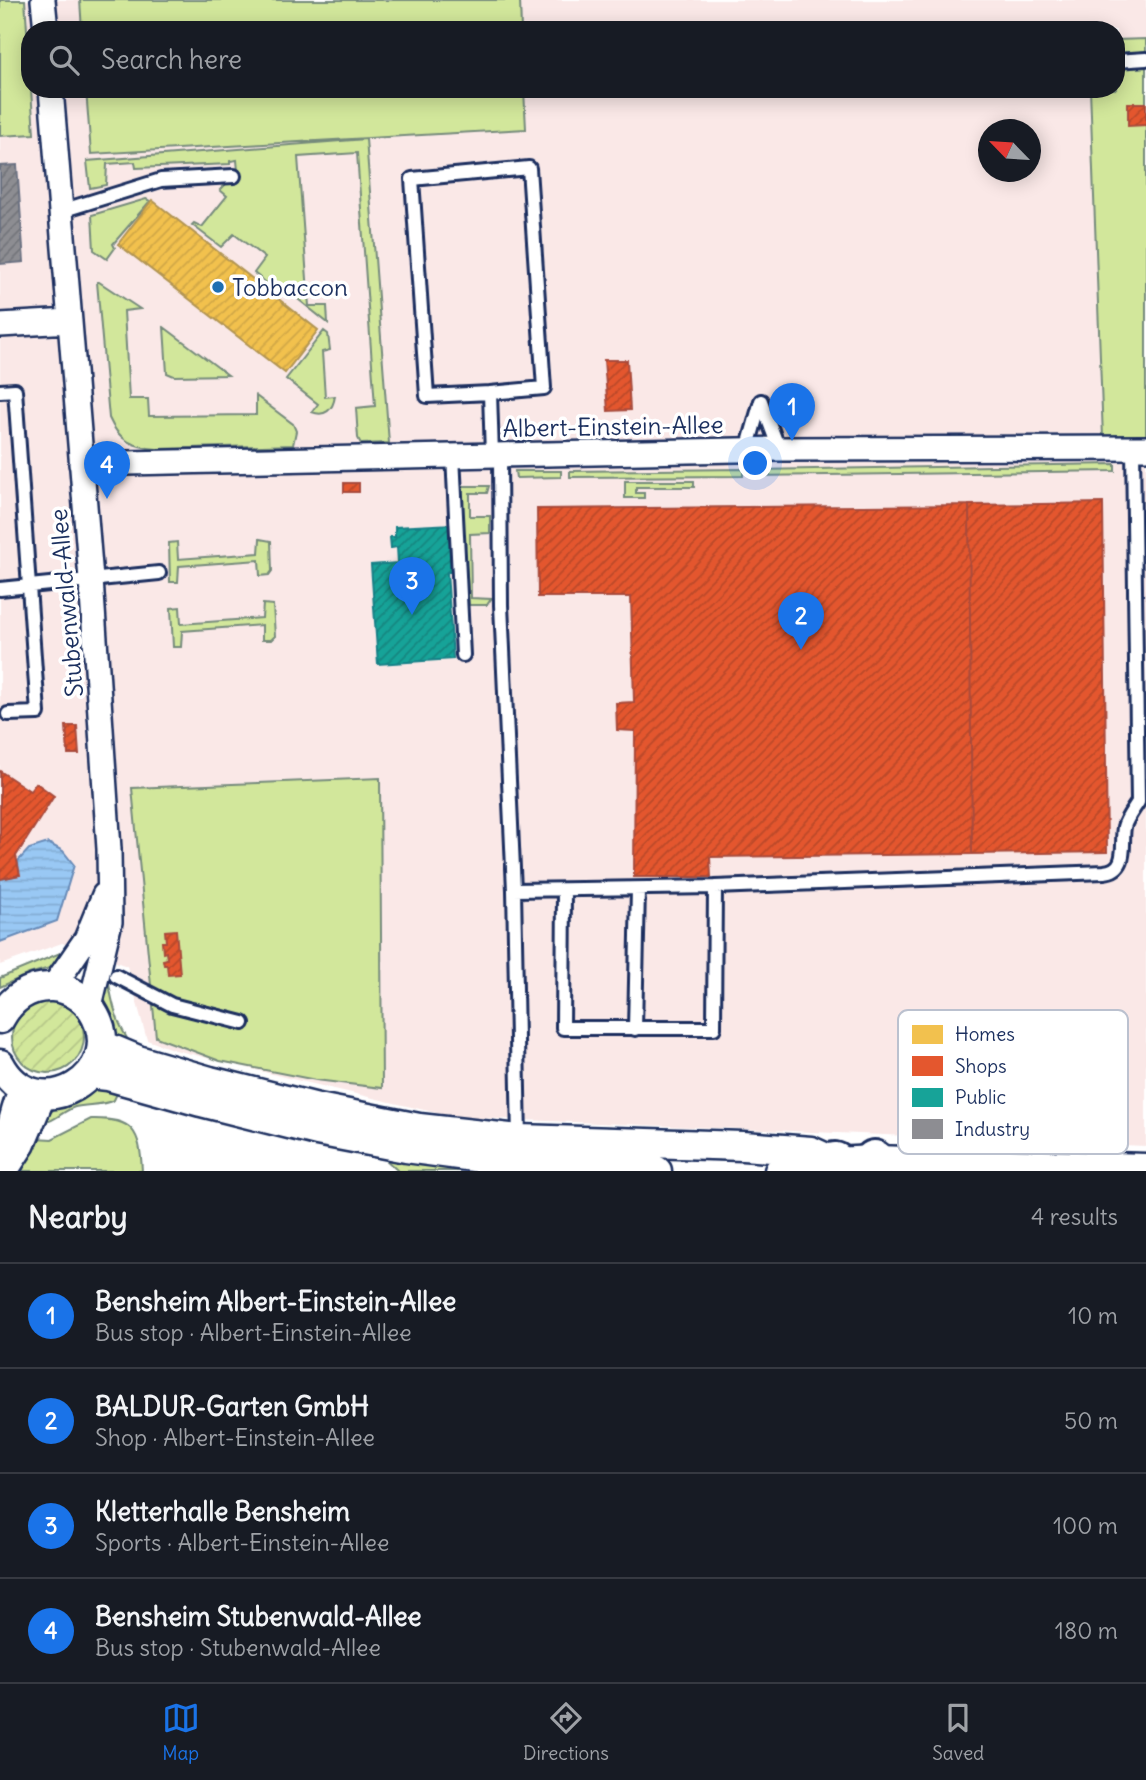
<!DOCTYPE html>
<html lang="en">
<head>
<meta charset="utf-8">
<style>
	body { margin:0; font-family:Delius,sans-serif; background:#20242c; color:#f1f3f6 }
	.compass { position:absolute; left:978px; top:119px; width:63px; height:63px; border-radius:50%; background:#171b24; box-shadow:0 4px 18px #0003; rotate:295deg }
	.you { position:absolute; left:756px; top:464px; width:24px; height:24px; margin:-18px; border:5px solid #fff; border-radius:50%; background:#1a73e8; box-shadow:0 0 0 10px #1a73e833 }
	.badge { display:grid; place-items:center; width:46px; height:46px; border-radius:50%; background:#1a73e8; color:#fff; font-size:23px; font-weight:700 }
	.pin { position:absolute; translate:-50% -58px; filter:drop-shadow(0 2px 4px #0008) }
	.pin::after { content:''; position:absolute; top:37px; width:24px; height:21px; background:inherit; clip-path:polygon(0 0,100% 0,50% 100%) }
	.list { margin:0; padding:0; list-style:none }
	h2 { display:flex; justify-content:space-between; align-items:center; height:91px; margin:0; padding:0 28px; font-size:30px }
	h2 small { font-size:23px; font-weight:400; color:#9ea1a6 }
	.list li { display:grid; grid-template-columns:46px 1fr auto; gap:21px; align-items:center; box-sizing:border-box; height:105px; padding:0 28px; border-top:2px solid #363941 }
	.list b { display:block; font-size:26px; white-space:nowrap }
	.list p { margin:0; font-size:23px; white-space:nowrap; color:#9ea1a6 }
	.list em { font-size:23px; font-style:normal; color:#9ea1a6 }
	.icon { flex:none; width:38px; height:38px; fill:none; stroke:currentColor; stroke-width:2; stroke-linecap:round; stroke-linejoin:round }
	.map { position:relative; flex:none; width:1146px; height:1171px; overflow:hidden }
	.search { position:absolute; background:#171b24; box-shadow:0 4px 18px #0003; left:21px; right:21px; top:21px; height:77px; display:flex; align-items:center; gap:18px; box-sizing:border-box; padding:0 24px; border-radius:28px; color:#9ea1a6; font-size:26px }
	.sheet { height:511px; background:#171b24 }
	nav { display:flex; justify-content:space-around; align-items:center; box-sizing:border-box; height:98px; border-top:2px solid #363941; background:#171b24; font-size:19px; color:#9ea1a6 }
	nav a { display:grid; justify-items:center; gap:4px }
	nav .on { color:#1a73e8 }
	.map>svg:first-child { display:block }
</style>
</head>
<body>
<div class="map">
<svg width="1146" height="1171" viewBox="0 0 1146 1171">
	<defs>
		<pattern id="garden-furrows" width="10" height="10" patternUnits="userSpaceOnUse" patternTransform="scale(1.75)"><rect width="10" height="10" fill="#d2e79b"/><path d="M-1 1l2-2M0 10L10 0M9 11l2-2" fill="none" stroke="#b4c688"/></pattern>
		<pattern id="water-rules" width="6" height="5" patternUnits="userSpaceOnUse" patternTransform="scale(1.75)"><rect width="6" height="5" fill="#99c8f4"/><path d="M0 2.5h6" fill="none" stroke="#83acd4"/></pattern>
		<pattern id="homes-hatch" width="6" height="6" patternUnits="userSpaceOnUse" patternTransform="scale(1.75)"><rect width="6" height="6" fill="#f2c14e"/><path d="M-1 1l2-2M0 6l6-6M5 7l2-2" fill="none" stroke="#cfa646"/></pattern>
		<pattern id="shops-hatch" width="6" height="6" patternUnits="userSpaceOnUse" patternTransform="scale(1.75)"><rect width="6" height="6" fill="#e4572e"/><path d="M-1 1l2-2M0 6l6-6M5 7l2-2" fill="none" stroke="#b8482a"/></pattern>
		<pattern id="public-hatch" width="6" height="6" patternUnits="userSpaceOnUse" patternTransform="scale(1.75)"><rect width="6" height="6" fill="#17a398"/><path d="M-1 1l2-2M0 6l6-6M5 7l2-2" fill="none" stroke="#14857f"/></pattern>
		<pattern id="industry-hatch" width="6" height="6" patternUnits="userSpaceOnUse" patternTransform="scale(1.75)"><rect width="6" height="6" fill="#8d8d92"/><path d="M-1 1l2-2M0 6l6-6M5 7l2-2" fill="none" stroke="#72747a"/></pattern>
	</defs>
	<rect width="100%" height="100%" fill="#fff"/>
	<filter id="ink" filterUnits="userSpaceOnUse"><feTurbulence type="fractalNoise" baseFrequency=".0143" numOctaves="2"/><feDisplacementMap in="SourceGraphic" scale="14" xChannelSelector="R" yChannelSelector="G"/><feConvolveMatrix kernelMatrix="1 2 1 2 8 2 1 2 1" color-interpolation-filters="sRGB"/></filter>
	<g filter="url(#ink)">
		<path fill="#fae8e7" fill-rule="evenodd" d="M0 0H1146V1146L454 1117 292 1079 175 1050 147 1040 127 966 62 943 0 965ZM30 30H1116V89H30ZM988 130H1030V172H988Z"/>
		<path fill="#d2e79b" stroke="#768b7c" stroke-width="2" d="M0 0H25L34 134 0 136Z
			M80 0H520L521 30H82Z
			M1146 39V437L1103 438 1090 89H1116V40Z
			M86 89H524L526 129 91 154Z
			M366 139 389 443 361 444 358 438 356 408 375 406 357 153 298 157 309 306H327L328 323 284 288 278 292 254 273 265 258 234 234 221 247 192 225 194 223 202 227 227 196 220 190 226 184 239 182 237 160 230 161V164L136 168 135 162 107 164 106 185 90 188 87 161Z
			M146 199 150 201 113 244 115 248 107 259 94 250 92 215Z
			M97 282H99L140 309 124 311 129 399H148L149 416 256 415V396L293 424 296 431 293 445 157 449C133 447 119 441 109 418Z
			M164 327 228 375 174 376 167 373Z
			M324 331 328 334 330 350 322 352 325 397 335 396C333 410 325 417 312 412L318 404 286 379Z
			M1115 464V471L754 476V470Z
			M743 469V476L570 477V471Z
			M515 471H561V477L516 478Z
			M625 481H694V487H636V493H644V498H625Z
			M460 486H489L487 493H470V516H490V533L470 534 471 598 491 599 487 605H469Z
			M260 539 271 541 272 571 269 575 260 576 259 560 179 566 178 582H170L169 543 177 542 178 559 259 553Z
			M263 604 273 605 275 636 271 640H262V625L182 631 181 647H173L171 608 180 607 181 624 262 618Z
			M380 778 382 1088 316 1080 220 1061 156 1037 132 788Z
			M60 953 65 955 53 967 29 974 0 987V978Z
			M108 978C112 1003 117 1025 132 1046 105 1031 99 1006 108 978Z
			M120 1087 114 1100C102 1106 88 1104 75 1107 62 1111 54 1123 40 1123L61 1102 91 1089Z
			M91 1119C134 1118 140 1131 142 1171H22L35 1138 52 1139Z
			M383 1157 531 1171H398Z"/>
		<path fill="url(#garden-furrows)" stroke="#768b7c" stroke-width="2" d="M12 1037a36 36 0 1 1 72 0a36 36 0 1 1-72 0Z"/>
		<path fill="url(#water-rules)" stroke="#678bb8" stroke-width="2" d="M48 843 63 851 74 865 57 921 0 942V879L19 875 18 861 29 849Z"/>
		<path fill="url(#homes-hatch)" stroke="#b29553" stroke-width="2" d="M152 200 318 330 285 373 118 244Z"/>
		<path fill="url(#shops-hatch)" stroke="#a84b3c" stroke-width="2" d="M1128 103H1146V125L1128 126Z
			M604 360H627L630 410 608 411Z
			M344 483H359V492H344Z
			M1103 503 1107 852 972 854 969 505Z
			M969 505 972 854 710 857 711 877H634L635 731 617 730 616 703 634 702 631 597H538L537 509Z
			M66 726H77L79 754H68Z
			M0 771 30 791 36 783 54 796 16 856 20 875 0 879Z
			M176 930 180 974 168 975 167 965H164L163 960 167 959 166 952 163 953 162 942H166L165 931Z"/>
		<path fill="url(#public-hatch)" stroke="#188087" stroke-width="2" d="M453 524 456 572H447L453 659 378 664 371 565 398 563 397 547 391 548 390 537H395V527Z"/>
		<path fill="url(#industry-hatch)" stroke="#6b7182" stroke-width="2" d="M17 165 24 262 0 264V166Z"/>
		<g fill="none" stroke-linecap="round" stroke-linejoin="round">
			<g stroke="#1b2f5e" stroke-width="18">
				<path id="service" d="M1116 61 1146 59
					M61 211 161 180 234 176
					M0 391 15 390 38 713 8 714
					M490 393 544 388 529 168 412 179 427 396 490 393 492 455
					M761 401 779 449
					M747 450 761 401
					M500 455 501 605 514 890 519 1139
					M453 456 463 655
					M0 589 159 573
					M715 887 1104 872C1129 870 1121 844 1124 827 1126 819 1133 810 1138 802L1133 449
					M514 890 715 887 714 1028H563L564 890
					M116 976 172 1005 243 1023
					M635 1029 638 889"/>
			</g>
			<g stroke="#1b2f5e" stroke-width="28">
				<path id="minor" d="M43 0 46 30
					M51 89 91 579 109 849 110 922 90 1006
					M0 325 70 321
					M81 464 779 449 1146 448
					M53 987 86 939 104 895
					M6 1171C4 1140 11 1116 21 1088
					M6 1171 23 1145 44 1095"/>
			</g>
			<g stroke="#1b2f5e" stroke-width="33">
				<path id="tertiary" d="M0 1019C11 999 29 986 52 987 68 988 84 997 92 1010 133 1074 36 1132 0 1064
					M102 1045 138 1060 210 1081 318 1108 419 1128 519 1139 743 1146 811 1151 835 1162
					M90 1074 108 1076 201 1102 317 1131 406 1148 519 1163 657 1171
					M779 1171 812 1170 835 1162 874 1160 1146 1168"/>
			</g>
			<g stroke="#1b2f5e" stroke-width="44">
				<path id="trunk" d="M834 1171 835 1162
					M872 1171 874 1160"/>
			</g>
			<use href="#service" stroke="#fff" stroke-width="12"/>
			<use href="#minor" stroke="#fff" stroke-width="23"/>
			<use href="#tertiary" stroke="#fff" stroke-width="28"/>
			<use href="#trunk" stroke="#fff" stroke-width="38"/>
		</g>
	</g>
	<circle fill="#1f6fb2" stroke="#fff" stroke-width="2.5" cx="218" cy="287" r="7"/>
	<g text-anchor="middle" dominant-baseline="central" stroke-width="7" stroke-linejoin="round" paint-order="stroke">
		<g font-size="24" fill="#1b2f5e" stroke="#fff" text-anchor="start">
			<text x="232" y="287">Tobbaccon</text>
		</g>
		<g font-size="24" fill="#1b2f5e" stroke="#fff">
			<text transform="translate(613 426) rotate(-1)">Albert-Einstein-Allee</text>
			<text transform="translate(66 603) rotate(-95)">Stubenwald-Allee</text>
		</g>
	</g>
	<rect x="898" y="1010" width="230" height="144" rx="10" fill="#fff" stroke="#bbc1cf" stroke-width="2"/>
	<rect x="912" y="1025" width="31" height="19" fill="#f2c14e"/>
	<rect x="912" y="1056" width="31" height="20" fill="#e4572e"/>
	<rect x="912" y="1088" width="31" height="19" fill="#17a398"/>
	<rect x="912" y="1119" width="31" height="20" fill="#8d8d92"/>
	<g font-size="19" fill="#1b2f5e">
		<text x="955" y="1041">Homes</text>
		<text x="955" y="1073">Shops</text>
		<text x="955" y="1104">Public</text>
		<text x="955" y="1136">Industry</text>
	</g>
</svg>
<svg class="compass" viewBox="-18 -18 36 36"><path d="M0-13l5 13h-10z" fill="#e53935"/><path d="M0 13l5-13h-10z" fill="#9ea1a6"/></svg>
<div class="you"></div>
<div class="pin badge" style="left:792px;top:441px">1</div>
<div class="pin badge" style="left:801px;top:650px">2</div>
<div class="pin badge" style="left:412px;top:615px">3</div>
<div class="pin badge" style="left:107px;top:499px">4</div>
<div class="search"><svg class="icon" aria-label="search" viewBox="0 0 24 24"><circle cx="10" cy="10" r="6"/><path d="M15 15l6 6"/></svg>Search here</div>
</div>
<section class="sheet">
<h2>Nearby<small>4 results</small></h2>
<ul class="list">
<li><span class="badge">1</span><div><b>Bensheim Albert-Einstein-Allee</b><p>Bus stop · Albert-Einstein-Allee</p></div><em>10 m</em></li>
<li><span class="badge">2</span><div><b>BALDUR-Garten GmbH</b><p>Shop · Albert-Einstein-Allee</p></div><em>50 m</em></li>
<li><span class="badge">3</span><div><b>Kletterhalle Bensheim</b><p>Sports · Albert-Einstein-Allee</p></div><em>100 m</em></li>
<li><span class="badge">4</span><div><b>Bensheim Stubenwald-Allee</b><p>Bus stop · Stubenwald-Allee</p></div><em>180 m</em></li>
</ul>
</section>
<nav>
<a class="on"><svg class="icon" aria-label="map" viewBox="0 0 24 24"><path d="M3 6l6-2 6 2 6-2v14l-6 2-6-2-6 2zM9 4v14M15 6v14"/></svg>Map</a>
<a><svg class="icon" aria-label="directions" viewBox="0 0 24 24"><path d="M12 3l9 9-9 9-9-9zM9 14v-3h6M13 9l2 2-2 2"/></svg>Directions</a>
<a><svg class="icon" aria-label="saved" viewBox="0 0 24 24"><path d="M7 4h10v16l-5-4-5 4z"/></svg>Saved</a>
</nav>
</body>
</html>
